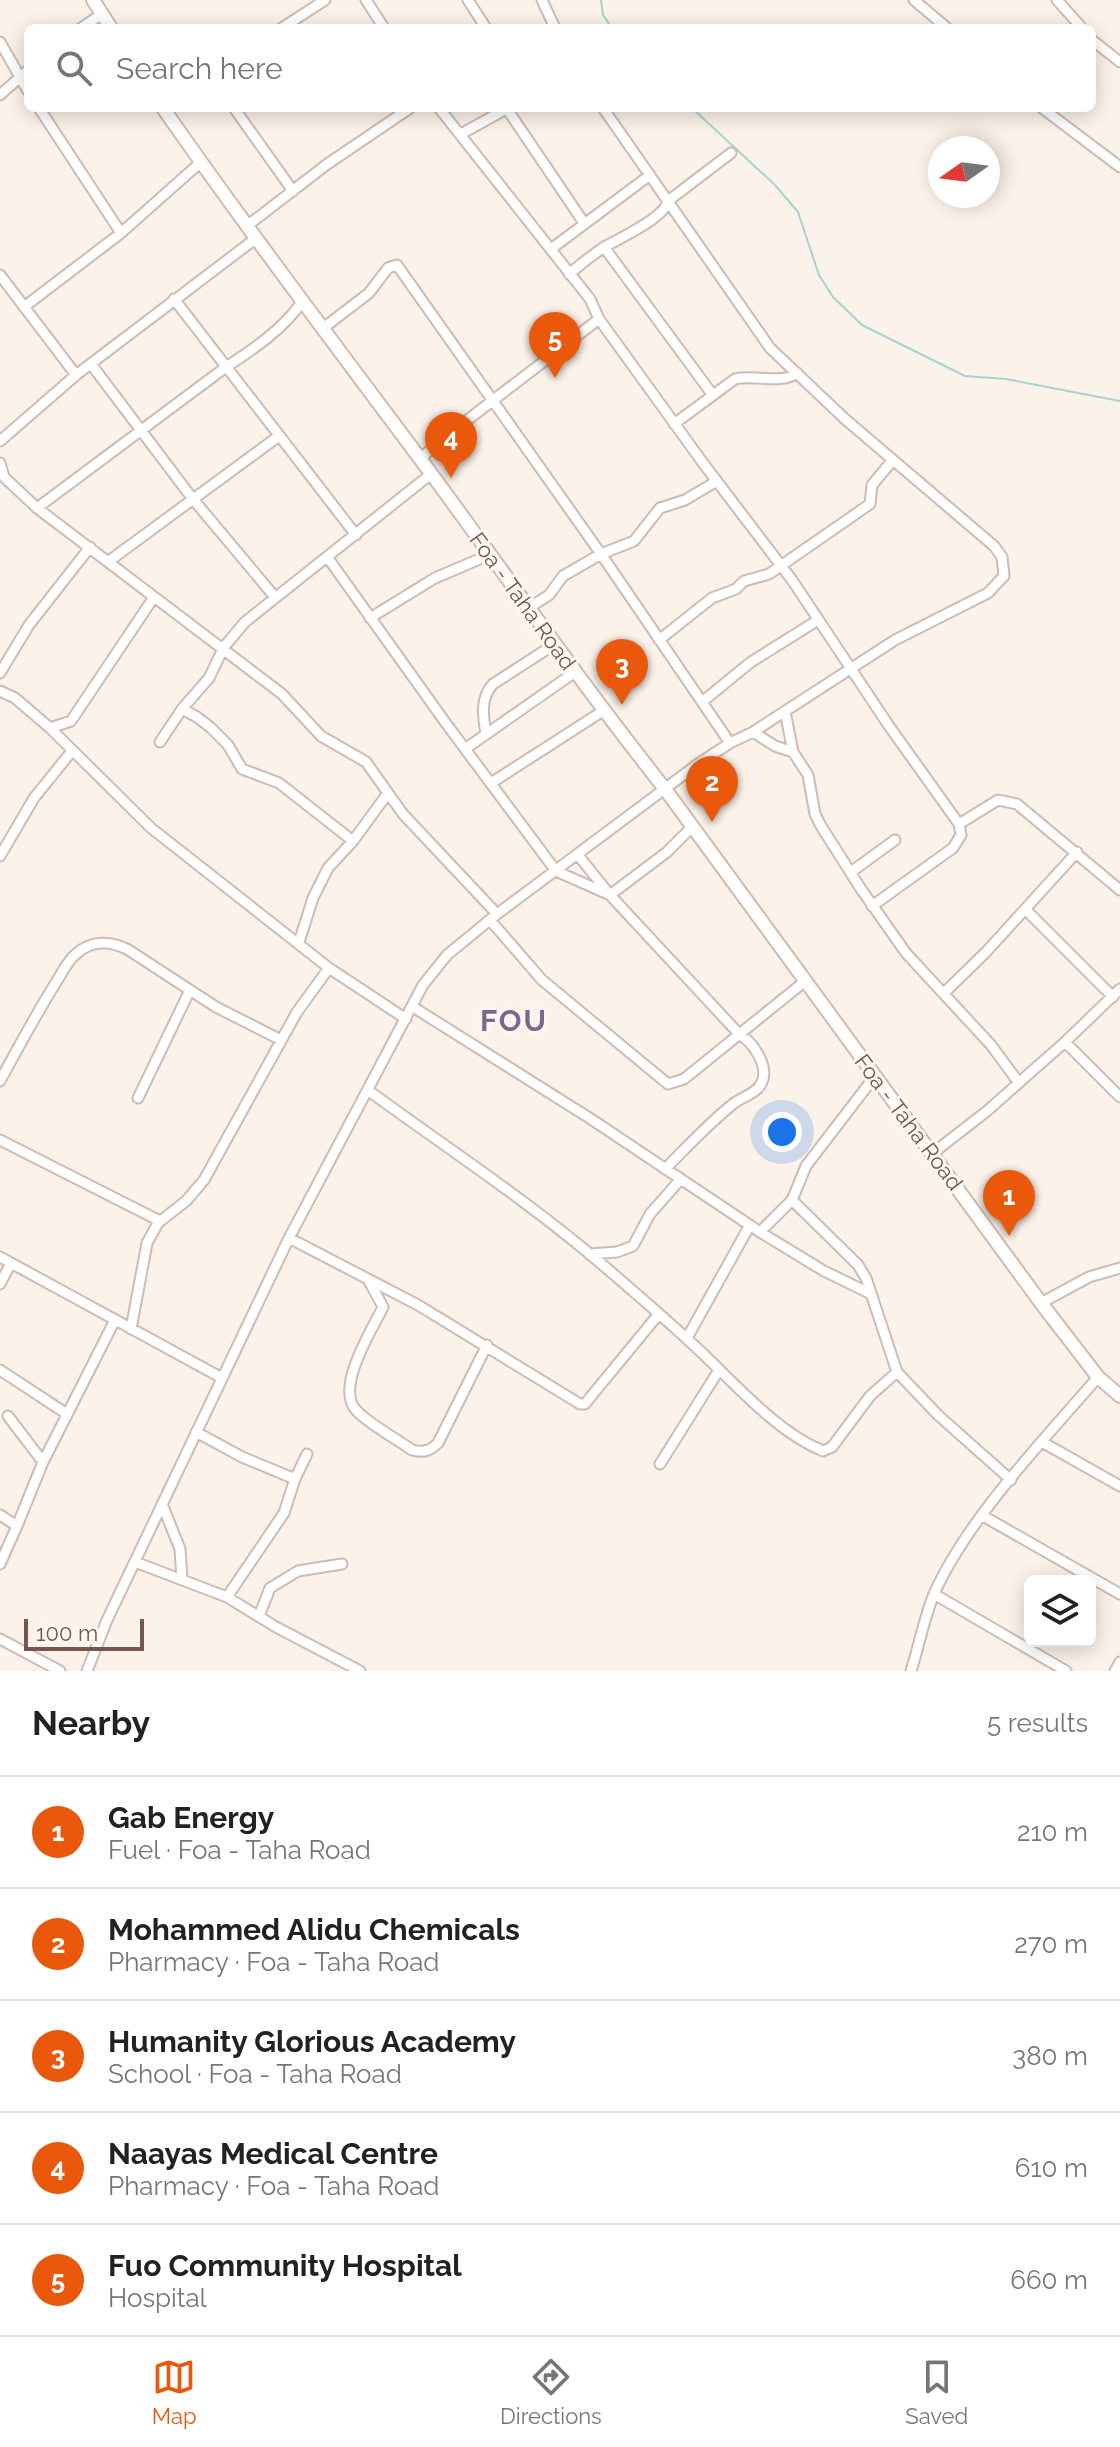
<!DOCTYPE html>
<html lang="en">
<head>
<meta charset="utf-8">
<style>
	body { margin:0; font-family:Raleway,sans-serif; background:#f6f6f6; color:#222 }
	.controls { position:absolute; right:24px; bottom:24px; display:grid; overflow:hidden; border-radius:12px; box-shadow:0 4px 20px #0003 }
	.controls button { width:72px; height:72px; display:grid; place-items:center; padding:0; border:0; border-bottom:2px solid #e0e0e0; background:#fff; color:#222; font:40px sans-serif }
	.compass { position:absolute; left:928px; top:136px; width:72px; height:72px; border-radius:50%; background:#fff; box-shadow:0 4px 20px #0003; rotate:256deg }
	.scale { position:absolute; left:24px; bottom:20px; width:120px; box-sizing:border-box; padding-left:8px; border:4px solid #74574e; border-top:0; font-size:22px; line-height:28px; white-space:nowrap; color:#74574e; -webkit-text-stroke:6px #fef6ef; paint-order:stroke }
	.you { position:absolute; left:782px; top:1132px; width:28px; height:28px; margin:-20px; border:6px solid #fff; border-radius:50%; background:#1a73e8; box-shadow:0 0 0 12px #1a73e833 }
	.badge { display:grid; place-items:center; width:52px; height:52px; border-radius:50%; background:#ea580c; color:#fff; font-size:26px; font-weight:700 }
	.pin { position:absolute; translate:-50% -66px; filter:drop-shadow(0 2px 4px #0008) }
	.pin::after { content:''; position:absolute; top:42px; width:28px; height:24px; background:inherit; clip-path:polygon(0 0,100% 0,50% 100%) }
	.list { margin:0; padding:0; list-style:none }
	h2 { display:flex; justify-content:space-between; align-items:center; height:104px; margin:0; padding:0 32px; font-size:34px }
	h2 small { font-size:26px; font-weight:400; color:#767676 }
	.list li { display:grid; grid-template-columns:52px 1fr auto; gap:24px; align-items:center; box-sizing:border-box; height:112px; padding:0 32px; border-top:2px solid #e0e0e0 }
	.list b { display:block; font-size:30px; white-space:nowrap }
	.list p { margin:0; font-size:26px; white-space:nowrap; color:#767676 }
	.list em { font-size:26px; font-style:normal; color:#767676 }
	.icon { flex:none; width:44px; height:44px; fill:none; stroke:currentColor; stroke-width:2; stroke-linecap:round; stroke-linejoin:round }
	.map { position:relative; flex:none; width:1120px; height:1671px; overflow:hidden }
	.search { position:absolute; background:#fff; box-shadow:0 4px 20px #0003; left:24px; right:24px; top:24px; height:88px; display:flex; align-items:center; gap:20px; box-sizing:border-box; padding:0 28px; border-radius:12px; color:#767676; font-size:30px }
	.sheet { height:664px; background:#fff }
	nav { display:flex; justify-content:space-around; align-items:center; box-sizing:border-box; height:112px; border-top:2px solid #e0e0e0; background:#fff; font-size:22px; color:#767676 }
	nav a { display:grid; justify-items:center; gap:4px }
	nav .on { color:#ea580c }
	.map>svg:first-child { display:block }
</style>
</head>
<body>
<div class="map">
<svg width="1120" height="1671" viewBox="0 0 1120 1671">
	<rect width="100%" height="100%" fill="#fbf2e9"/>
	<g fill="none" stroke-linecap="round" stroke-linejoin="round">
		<path stroke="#a5d3d5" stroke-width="2" d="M601 0 603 15 612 28
			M692 108 775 185 798 212 819 275 833 297 862 325 965 376 1006 379 1120 401"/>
		<g stroke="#cfbbb2" stroke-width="13">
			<path id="street" d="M366 0 384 28
				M468 0 486 28
				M542 0 555 28
				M914 0 947 28
				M1057 0 1082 28
				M81 28 102 14
				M282 28 325 0
				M1092 40 1120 62
				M0 42 28 91
				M0 95 28 70
				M39 108 121 233
				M234 108 293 191
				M439 108 590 299 599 319 703 463 792 580 889 726 959 824 961 835 953 848 872 906
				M1042 108 1120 167
				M507 109 584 223
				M461 134 508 108
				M247 226 326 165 410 108
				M604 247 712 394
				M551 249 650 175
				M569 274C581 264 593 254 606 246 622 237 664 218 668 201L731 153
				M0 275 76 375
				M174 299 356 535
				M24 307 121 233 201 162
				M322 329 369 293 388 268 397 265 601 554 730 743
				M91 364 192 498 274 596
				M674 424 735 379C755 374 781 385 797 373
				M0 441 76 375 255 239
				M420 459 440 441 599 319
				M0 463 4 477 37 508 282 694 321 736 366 762 403 814 497 914
				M37 508 226 367C254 349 283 329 302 302
				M328 558 445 722 556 871 610 895
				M109 561 279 436
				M530 607 549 595 563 576 601 554 634 541 660 508 685 500 717 481
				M370 618 435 578 489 555
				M659 640 712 598 736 589 744 581 769 574 870 504 872 485 892 461
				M0 673 29 625 90 547
				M0 691 15 698 50 728 151 828 329 968 406 1019
				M702 702 751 662 818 620
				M182 709 197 717 210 727 228 745 242 769 279 783 353 841
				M785 711 793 752 808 775 815 814 821 826 861 889 906 953 991 1045 1019 1083
				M50 728 71 721 154 597
				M753 732 775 746 793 752
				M486 734C483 716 480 698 493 684L555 644
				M160 742 182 709 209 678 224 647 245 622 431 474
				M465 749 575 672
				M491 783 603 711
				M959 824 998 800 1017 804 1120 890
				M578 855 610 895 740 1035C753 1042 769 1066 762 1082 758 1093 742 1097 733 1104 708 1124 687 1147 665 1169
				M0 856 34 798 72 751
				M851 872 895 840
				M610 895 667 852 692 827
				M1025 909 1113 997
				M490 920 542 980 668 1084 684 1079 804 982
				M299 942 313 898 328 868 353 841 388 793
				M944 993 986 952 1077 852
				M413 1007 591 1119 760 1232 792 1200 806 1166 875 1076
				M1065 1042 1120 989
				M0 1081C18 1048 35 1016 55 984 61 975 67 961 76 954 91 940 110 941 127 949L216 1007 281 1040
				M369 1091C447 1148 531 1203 604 1266 632 1290 660 1314 687 1339 729 1376 772 1430 823 1451L832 1447 870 1396 897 1372
				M138 1098 190 990
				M0 1140 160 1221
				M933 1153 987 1111 1065 1042 1120 1097
				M792 1200 858 1265 866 1278 897 1372 938 1415 1011 1480
				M760 1232 824 1271 871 1294
				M289 1238 418 1305 580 1404H585L593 1394 658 1315
				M589 1254 617 1252 633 1246 650 1214 680 1180
				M0 1257 222 1378
				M369 1281 383 1307C372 1330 335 1387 356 1410 367 1423 397 1439 412 1450 423 1453 430 1451 438 1443L487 1345
				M0 1284 11 1263
				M1041 1303 1089 1277 1120 1268
				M131 1329 147 1243 158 1223 186 1201 204 1180 297 1012 329 968
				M687 1338 750 1225
				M0 1370 67 1414
				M8 1416 43 1462
				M196 1432 242 1457 295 1479 307 1454
				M1042 1442 1120 1486
				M660 1464 719 1370
				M162 1504 180 1549 182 1579
				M0 1515 17 1526 0 1564
				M983 1516 1120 1594
				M17 1526 43 1462 115 1320
				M135 1562 227 1597 276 1627 360 1671
				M934 1594 1066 1671
				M227 1597 284 1513 295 1479
				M259 1616 270 1588 298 1571 342 1564
				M0 1639 60 1671
				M87 1671 107 1620 289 1238 423 985 447 955 497 914 698 764 730 743 753 732 895 640 988 593 1004 576 1002 557 994 546 845 419 770 348 603 108
				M911 1671C919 1646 924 1618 934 1594 967 1519 1045 1439 1098 1377
				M1115 1671 1120 1662"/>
		</g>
		<g stroke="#d1bbaf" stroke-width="16">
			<path id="secondary" d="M93 0 111 28
				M163 108C250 233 342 354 433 476 510 581 584 687 665 789L1041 1303 1098 1377 1120 1396"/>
		</g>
		<use href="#street" stroke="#fff" stroke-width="9"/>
		<use href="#secondary" stroke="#fff" stroke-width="12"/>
	</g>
	<g text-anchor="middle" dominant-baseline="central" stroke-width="6" stroke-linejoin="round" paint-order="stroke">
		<g font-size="22" fill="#74574e" stroke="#fef6ef">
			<text transform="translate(523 601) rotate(54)">Foa - Taha Road</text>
			<text transform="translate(909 1122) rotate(53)">Foa - Taha Road</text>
		</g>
		<g font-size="30" font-weight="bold" letter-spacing="2" fill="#7d6690" stroke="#fef6ef">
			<text x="514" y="1020">FOU</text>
		</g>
	</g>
</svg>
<div class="controls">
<button><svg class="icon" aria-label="layers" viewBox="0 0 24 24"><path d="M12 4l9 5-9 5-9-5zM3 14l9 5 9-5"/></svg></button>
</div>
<svg class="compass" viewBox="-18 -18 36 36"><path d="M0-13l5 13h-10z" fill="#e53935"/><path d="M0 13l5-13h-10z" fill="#767676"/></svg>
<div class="scale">100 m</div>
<div class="you"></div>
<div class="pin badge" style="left:1009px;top:1236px">1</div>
<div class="pin badge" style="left:712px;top:822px">2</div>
<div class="pin badge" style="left:622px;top:705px">3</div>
<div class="pin badge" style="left:451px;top:478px">4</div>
<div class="pin badge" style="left:555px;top:378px">5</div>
<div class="search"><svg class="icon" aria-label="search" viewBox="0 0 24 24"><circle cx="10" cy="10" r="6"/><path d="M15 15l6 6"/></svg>Search here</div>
</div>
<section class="sheet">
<h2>Nearby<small>5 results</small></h2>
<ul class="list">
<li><span class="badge">1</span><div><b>Gab Energy</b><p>Fuel · Foa - Taha Road</p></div><em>210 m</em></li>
<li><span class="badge">2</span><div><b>Mohammed Alidu Chemicals</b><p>Pharmacy · Foa - Taha Road</p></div><em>270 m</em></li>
<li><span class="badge">3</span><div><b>Humanity Glorious Academy</b><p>School · Foa - Taha Road</p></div><em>380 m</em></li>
<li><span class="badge">4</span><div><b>Naayas Medical Centre</b><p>Pharmacy · Foa - Taha Road</p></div><em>610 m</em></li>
<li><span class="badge">5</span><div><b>Fuo Community Hospital</b><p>Hospital</p></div><em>660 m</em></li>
</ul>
</section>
<nav>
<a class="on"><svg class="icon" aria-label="map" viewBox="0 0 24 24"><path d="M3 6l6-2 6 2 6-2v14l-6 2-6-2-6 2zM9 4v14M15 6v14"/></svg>Map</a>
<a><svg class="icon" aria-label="directions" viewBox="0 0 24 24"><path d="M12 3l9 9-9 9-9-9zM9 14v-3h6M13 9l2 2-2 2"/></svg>Directions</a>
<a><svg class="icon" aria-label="saved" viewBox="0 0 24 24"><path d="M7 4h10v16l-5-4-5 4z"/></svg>Saved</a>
</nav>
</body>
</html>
